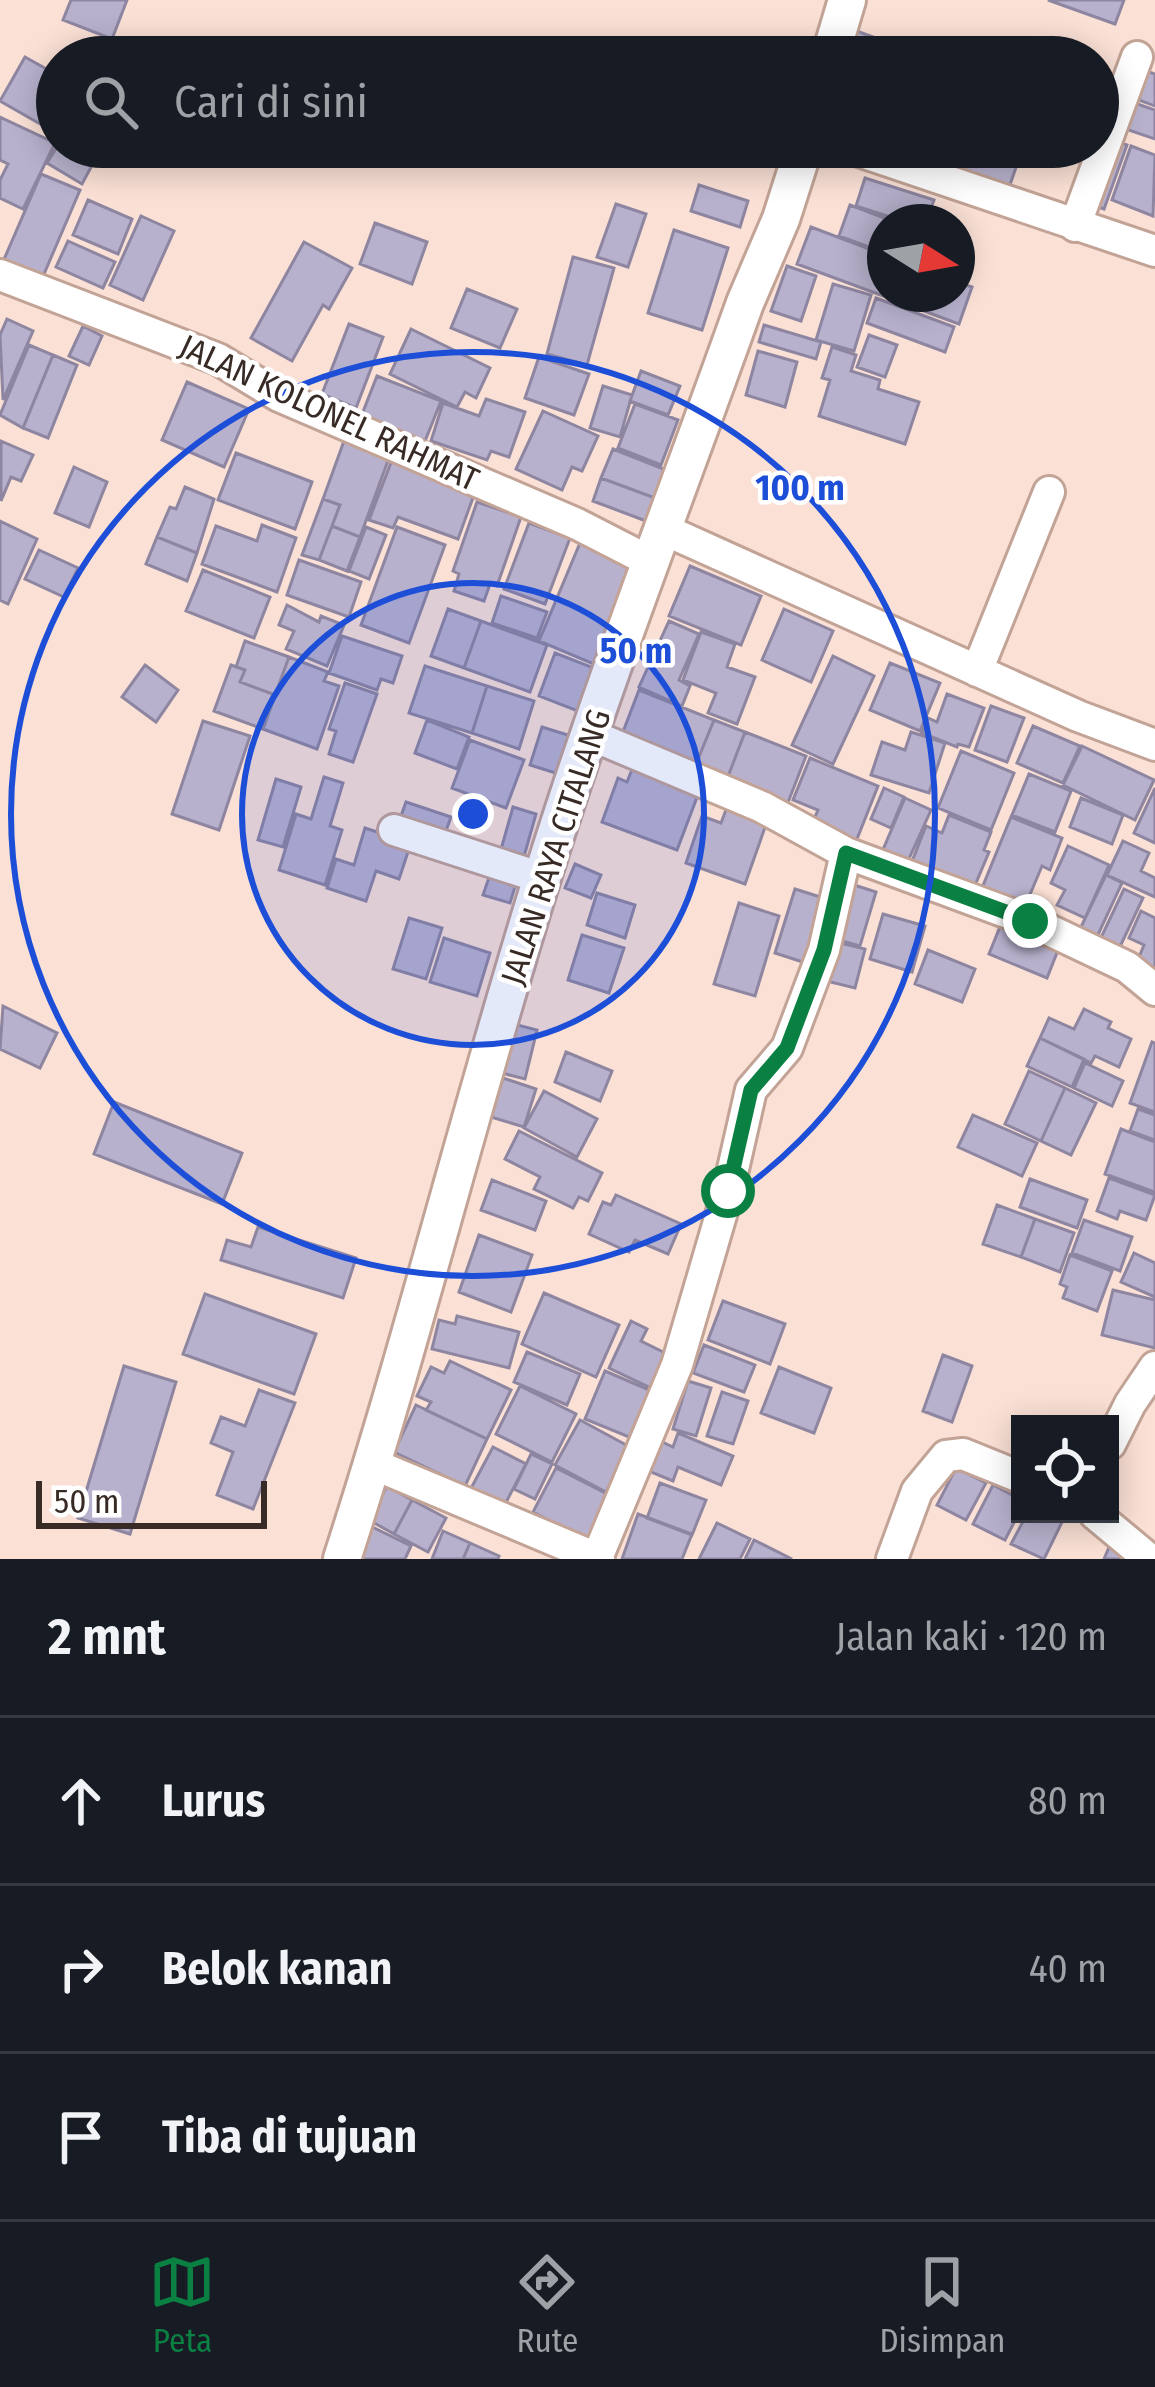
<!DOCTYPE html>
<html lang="id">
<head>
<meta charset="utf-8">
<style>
	body { margin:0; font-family:"Fira Sans Condensed",sans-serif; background:#242831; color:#f1f3f6 }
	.controls { position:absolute; right:36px; bottom:36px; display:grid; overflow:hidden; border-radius:0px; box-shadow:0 6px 30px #0003 }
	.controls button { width:108px; height:108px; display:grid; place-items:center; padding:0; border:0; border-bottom:3px solid #363941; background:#171b24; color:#f1f3f6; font:60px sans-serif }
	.compass { position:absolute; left:867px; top:204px; width:108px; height:108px; border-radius:50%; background:#171b24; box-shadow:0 6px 30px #0003; rotate:101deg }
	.scale { position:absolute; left:36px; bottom:30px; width:231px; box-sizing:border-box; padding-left:12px; border:6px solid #382b26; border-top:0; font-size:33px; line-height:42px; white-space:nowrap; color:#382b26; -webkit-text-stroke:9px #fff; paint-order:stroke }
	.stop { position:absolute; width:36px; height:36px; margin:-27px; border:9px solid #0b8043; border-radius:50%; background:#fff }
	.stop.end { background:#0b8043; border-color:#fff; box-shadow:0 3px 12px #0008 }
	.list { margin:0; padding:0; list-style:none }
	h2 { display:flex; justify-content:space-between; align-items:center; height:156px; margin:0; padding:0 48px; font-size:51px }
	h2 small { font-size:39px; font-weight:400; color:#9ea1a6 }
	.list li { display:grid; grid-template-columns:78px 1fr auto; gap:36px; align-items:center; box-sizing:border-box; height:168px; padding:0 48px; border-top:3px solid #363941 }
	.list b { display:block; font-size:45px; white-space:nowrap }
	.list em { font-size:39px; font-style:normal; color:#9ea1a6 }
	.icon { flex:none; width:66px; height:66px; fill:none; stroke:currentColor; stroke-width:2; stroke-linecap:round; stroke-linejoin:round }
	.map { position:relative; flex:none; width:1155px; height:1559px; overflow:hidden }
	.search { position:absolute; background:#171b24; box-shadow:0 6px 30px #0003; left:36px; right:36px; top:36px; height:132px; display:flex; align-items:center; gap:30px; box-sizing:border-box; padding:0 42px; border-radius:66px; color:#9ea1a6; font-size:45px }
	.sheet { height:660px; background:#171b24 }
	nav { display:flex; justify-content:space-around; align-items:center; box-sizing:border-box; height:168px; border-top:3px solid #363941; background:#171b24; font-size:33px; color:#9ea1a6 }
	nav a { display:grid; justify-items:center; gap:6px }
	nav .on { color:#0b8043 }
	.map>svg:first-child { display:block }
</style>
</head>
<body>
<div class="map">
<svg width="1155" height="1559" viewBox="0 0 1155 1559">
	<rect width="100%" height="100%" fill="#fae0d5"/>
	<path fill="#b8b1cd" stroke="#8e86a1" stroke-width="3" d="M71 0H127L112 39 63 20Z
		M1048 0H1124L1115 24Z
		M851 29 928 57H841Z
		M25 57 57 75V115L49 129 0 101Z
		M1141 69 1155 74V106L1131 97Z
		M1129 101 1155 110V139L1120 127Z
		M0 117 55 143 23 209 0 198V180L8 164 0 160Z
		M1098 135 1127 145 1104 209 1076 199Z
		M1131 146 1155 155 1153 216 1112 200Z
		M57 147H78L96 158 82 184 47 163Z
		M879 147H943L934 173Z
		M950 147H1004L1021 153 1005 199 939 175Z
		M41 174 80 190 41 281 2 264Z
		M865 178 934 200 926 222H906L856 206Z
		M699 185 748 201 740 227 691 211Z
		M88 200 132 219 118 254 73 235Z
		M616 204 646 214 628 267 597 257Z
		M850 205 895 222H885V253L839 236Z
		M141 216 174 231 143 300 110 285Z
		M375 223 427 242 412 284 360 264Z
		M811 227 885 255V294H957V282L972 287 959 324 797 264Z
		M674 230 728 248 702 330 648 313Z
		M68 241 115 262 103 288 56 267Z
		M304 242 352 268 329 309 323 305 292 361 251 338Z
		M573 257 614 268 587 365 547 354Z
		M787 266 816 276 801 321 771 311Z
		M833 284 871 295 854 351 816 340Z
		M467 289 517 309 500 348 451 328Z
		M876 298 954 327 945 352 867 323Z
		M7 319 33 331 3 400 0 335Z
		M349 324 383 337 356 408 322 394Z
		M764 325 821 342 816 359 759 342Z
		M83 326 102 336 89 365 69 356Z
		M411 329 490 368 476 398 465 392 457 407 390 374Z
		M869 335 897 345 885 377 857 367Z
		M29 345 53 355 23 428 0 415Z
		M832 347 856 355 851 371 880 380 878 389 919 402 905 444 819 416 830 380 822 378Z
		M758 351 797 362 785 407 746 395Z
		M53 355 77 365 48 438 23 428Z
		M539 357 589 374 574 415 525 398Z
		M641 371 680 386 668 415 630 401Z
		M377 376 441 401 425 441 361 417Z
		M187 382 249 409 224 467 162 440Z
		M603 386 632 395 620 437 590 428Z
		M486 399 525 412 509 457 491 451 487 460 431 441 443 403 479 416Z
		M635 404 678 420 661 465 618 448Z
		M543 411 598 436 582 471 572 467 562 490 516 469Z
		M1 441 33 455 21 481 11 477 1 501Z
		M344 441 389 458 360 537 332 526 340 505 323 499Z
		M613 449 666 470 655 498 601 478Z
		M236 453 312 482 295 529 218 500Z
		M392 460 475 492 458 539 398 517 393 528 369 520Z
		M74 467 107 482 89 527 55 513Z
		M601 478 655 498 646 521 593 501Z
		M185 487 214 499 197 553 157 537 170 507 176 509Z
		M323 499 340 505 319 560 302 555Z
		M477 502 521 517 497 586 490 584 484 601 454 591 459 574 453 571Z
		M0 521 37 539 8 604 0 600Z
		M529 523 570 538 545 604 504 589Z
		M262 525 296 538 277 592 202 564 216 526 257 541Z
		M332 526 360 537 347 571 319 560Z
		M366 527 386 535 369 579 349 571Z
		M397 527 445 545 409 643 361 625Z
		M157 537 197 553 187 581 146 564Z
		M580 543 637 567 596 665 539 641Z
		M39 550 78 568 64 597 25 579Z
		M299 560 361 582 349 617 287 595Z
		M690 566 761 596 741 645 669 616Z
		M203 570 270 597 254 638 186 611Z
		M501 596 547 612 537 638 492 623Z
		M287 605 319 622 321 616 344 625 327 666 286 649 294 631 279 625Z
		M448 609 481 621 464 668 431 656Z
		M784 609 833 631 811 682 762 660Z
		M481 621 547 645 530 692 464 668Z
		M669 621 699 634 679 680 690 686 682 706 639 687Z
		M701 632 735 644 727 667 755 677 737 724 708 713 716 693 683 680Z
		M342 636 402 656 393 683 381 679 377 690 329 673Z
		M245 641 289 657 275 695 240 682 245 670 236 667Z
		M555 653 599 670 583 713 539 696Z
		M833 656 874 676 833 764 792 745Z
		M289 657 328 672 324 681 339 686 317 749 263 729Z
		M890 663 940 683 920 731 870 710Z
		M145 665 178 690 156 722 122 697Z
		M231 665 245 670 240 682 275 695 263 729 214 711Z
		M425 666 487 686 472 733 409 713Z
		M345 683 377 694 353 762 329 754 336 731 329 729Z
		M487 686 534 701 519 749 472 733Z
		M639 690 714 720 692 774 618 745Z
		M947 694 984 708 969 747 958 744 957 747 922 733 928 718 937 722Z
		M991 706 1024 718 1007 762 975 750Z
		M427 720 469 737 457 769 415 753Z
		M714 720 745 732 724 787 692 774Z
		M203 721 250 736 219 830 172 814Z
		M1033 726 1080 746 1063 783 1017 763Z
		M542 727 571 736 559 774 530 765Z
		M745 732 806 756 785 810 724 787Z
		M911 732 945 743 929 793 871 775 882 742 905 750Z
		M470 740 524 760 506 808 452 788Z
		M1082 746 1154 780 1135 820 1063 785Z
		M961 751 1014 773 991 830 938 808Z
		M810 758 878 786 855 844 811 826 818 810 793 800Z
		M633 767 699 792 677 850 602 822 618 778 627 782Z
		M1029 774 1071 791 1055 832 1012 815Z
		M324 777 343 783 330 826 342 830 325 885 279 870 296 814 311 819Z
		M276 779 301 787 283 847 258 840Z
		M884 788 904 797 891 828 871 819Z
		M1155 788V843L1134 833Z
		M905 798 931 810 907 863 882 852Z
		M1081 798 1123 815 1112 844 1070 827Z
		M406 802 451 817 442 842 397 827Z
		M729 802 769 816 745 884 686 863 702 816 721 823Z
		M513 807 536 814 521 867 498 860Z
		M949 815 991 832 984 850 989 852 973 890 911 864 926 826 942 833Z
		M1011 817 1062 838 1050 870 1042 866 1023 911 980 893Z
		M365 828 411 843 399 879 376 871 366 901 327 888 336 859 354 865Z
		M1123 841 1149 853 1141 871 1155 878V897L1107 875Z
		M1068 846 1109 865 1085 918 1057 905 1065 890 1051 883Z
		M575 864 601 875 591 898 565 888Z
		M493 866 519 874 510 903 483 895Z
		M1106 875 1122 883 1096 939 1079 931Z
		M845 882 876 892 860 946 828 937Z
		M795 889 833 901 812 965 775 953Z
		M1124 889 1143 898 1117 953 1098 944Z
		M597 893 635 905 625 938 587 925Z
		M739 903 779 916 755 996 714 984Z
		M1141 911 1155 918V973L1134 969 1144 945 1129 938Z
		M883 914 925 926 912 972 870 959Z
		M1004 917 1062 940 1047 978 989 954Z
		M409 918 442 928 426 979 393 969Z
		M582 935 624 948 609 993 568 980Z
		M444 938 490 953 477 996 430 982Z
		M828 940 865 949 855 988 818 979Z
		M928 950 975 969 962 1002 915 984Z
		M3 1006 57 1033 40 1068 0 1049Z
		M1084 1009 1111 1022 1108 1028 1131 1039 1119 1067 1095 1056 1091 1063 1040 1038 1049 1018 1074 1029Z
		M506 1022 537 1030 525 1079 494 1071Z
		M1040 1038 1084 1059 1072 1087 1027 1066Z
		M1152 1042 1155 1043V1112L1130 1103Z
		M566 1052 612 1071 600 1101 555 1082Z
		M1085 1063 1123 1081 1112 1106 1074 1088Z
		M1029 1071 1065 1088 1041 1141 1005 1124Z
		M503 1078 536 1089 524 1127 491 1117Z
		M1065 1088 1096 1103 1071 1155 1041 1141Z
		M544 1091 597 1119 577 1157 524 1128Z
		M114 1102 242 1153 222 1204 94 1154Z
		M1138 1109 1155 1115V1140L1130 1131Z
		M973 1115 1037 1143 1022 1176 958 1147Z
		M1121 1129 1155 1142V1192L1105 1174Z
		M519 1131 602 1173 588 1201 579 1197 573 1208 534 1189 540 1177 505 1159Z
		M1109 1178 1155 1195 1146 1220 1120 1211 1117 1219 1097 1211Z
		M1030 1179 1087 1200 1077 1228 1020 1207Z
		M492 1180 546 1201 535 1230 481 1210Z
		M616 1195 681 1224 668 1254 635 1240 629 1252 589 1234 603 1202 611 1205Z
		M997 1205 1035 1219 1021 1257 983 1244Z
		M1035 1219 1074 1233 1060 1272 1021 1257Z
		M1084 1220 1132 1237 1120 1271 1072 1253Z
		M258 1227 356 1258 343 1298 221 1260 227 1240 251 1247Z
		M479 1235 532 1255 511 1312 459 1292Z
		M1134 1253 1155 1263V1297L1121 1282Z
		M1070 1255 1112 1271 1097 1311 1063 1298 1067 1287 1060 1284Z
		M1113 1290 1155 1300V1348L1102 1335Z
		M544 1293 619 1325 596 1377 522 1344Z
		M205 1294 316 1334 294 1394 183 1354Z
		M723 1301 785 1324 770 1364 708 1340Z
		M457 1316 519 1332 509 1368 432 1349 439 1320 455 1324Z
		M631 1321 647 1329 641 1341 667 1354 651 1388 609 1368Z
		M704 1345 755 1365 744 1392 693 1373Z
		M527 1352 580 1374 567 1405 514 1382Z
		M943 1355 972 1366 952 1422 923 1411Z
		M450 1361 511 1390 487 1439 426 1410 431 1402 417 1396 431 1367 444 1373Z
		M124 1366 176 1382 130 1534 78 1518Z
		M779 1367 831 1388 814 1433 761 1413Z
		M605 1371 654 1392 634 1439 585 1419Z
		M688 1381 711 1388 696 1436 673 1429Z
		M520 1386 576 1414 552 1462 496 1434Z
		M259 1390 295 1403 253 1509 217 1495 233 1452 211 1443 221 1417 245 1426Z
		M722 1392 748 1401 733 1444 707 1436Z
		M416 1405 487 1439 465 1486 394 1452Z
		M580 1420 630 1447 606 1492 555 1465Z
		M678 1433 733 1456 721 1485 678 1467 673 1481 646 1470 658 1440 673 1447Z
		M493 1447 526 1464 501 1512 468 1494Z
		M531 1454 552 1464 535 1499 514 1489Z
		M556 1468 617 1499 594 1544 533 1512Z
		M956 1468 986 1483 966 1520 937 1505Z
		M660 1483 706 1500 692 1535 647 1518Z
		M993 1485 1020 1499V1511L1005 1540 973 1524Z
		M387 1486 412 1500 394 1534 369 1520Z
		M412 1500 446 1518 428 1552 394 1534Z
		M638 1514 692 1534 682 1559H622Z
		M1027 1514 1065 1516 1044 1559 1011 1544Z
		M364 1523 411 1546 405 1559H347Z
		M717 1523 750 1539 740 1559H699Z
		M443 1531 470 1543 463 1559H432Z
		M754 1540 792 1559H745Z
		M470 1543 499 1556 498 1559H463Z
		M1110 1545 1141 1559H1104Z"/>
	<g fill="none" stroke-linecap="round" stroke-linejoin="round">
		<g stroke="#c2a396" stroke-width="36">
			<path id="minor" d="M847 147 1155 251
				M1075 226 1137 57
				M0 275 218 359 279 396 577 524 653 563
				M665 530 1078 716 1155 745
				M977 671 1049 492
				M591 735 762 807 846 853 1030 921 1127 967 1155 990
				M394 830 542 878
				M1110 1444 1130 1404 1155 1367
				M373 1464 599 1559
				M1095 1514 1149 1559
				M597 1558 677 1365 728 1191 751 1090 787 1048 824 950 846 853
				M892 1559 917 1491 946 1456 963 1454 1020 1477"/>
		</g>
		<g stroke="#c2a396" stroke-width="42">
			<path id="tertiary" d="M830 57 847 0
				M342 1559C415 1334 471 1104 542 878 602 684 677 494 745 303L781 219 804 147"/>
		</g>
		<use href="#minor" stroke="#fff" stroke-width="30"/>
		<use href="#tertiary" stroke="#fff" stroke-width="36"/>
	</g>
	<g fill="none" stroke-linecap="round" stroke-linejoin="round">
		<path stroke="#0b8043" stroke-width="15" d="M728 1191 751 1090 787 1048 824 950 846 853 1030 921"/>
	</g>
	<circle cx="473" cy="814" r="231" fill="#1d4ed8" fill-opacity=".12"/>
	<g fill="none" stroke="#1d4ed8" stroke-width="6">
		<circle cx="473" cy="814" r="231"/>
		<circle cx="473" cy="814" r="462"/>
	</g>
	<g text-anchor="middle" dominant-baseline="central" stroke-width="9" stroke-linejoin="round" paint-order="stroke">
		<g font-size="33" fill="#382b26" stroke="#fff">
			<text transform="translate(329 413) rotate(25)">JALAN KOLONEL RAHMAT</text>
			<text transform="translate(556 847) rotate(-72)">JALAN RAYA CITALANG</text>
		</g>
	</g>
	<circle cx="473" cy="814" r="18" fill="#1d4ed8" stroke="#fff" stroke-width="6"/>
	<g font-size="36" text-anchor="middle" font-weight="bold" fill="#1d4ed8" stroke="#fff" stroke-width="9" stroke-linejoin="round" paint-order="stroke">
		<text x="800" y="500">100 m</text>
		<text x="636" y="663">50 m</text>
	</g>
</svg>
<div class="controls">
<button><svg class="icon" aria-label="locate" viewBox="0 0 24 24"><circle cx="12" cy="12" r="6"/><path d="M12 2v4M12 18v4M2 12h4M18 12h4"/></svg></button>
</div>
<svg class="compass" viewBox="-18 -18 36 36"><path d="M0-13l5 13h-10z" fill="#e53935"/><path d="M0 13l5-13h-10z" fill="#9ea1a6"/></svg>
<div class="scale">50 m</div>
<div class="stop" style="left:728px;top:1191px"></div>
<div class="stop end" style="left:1030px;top:921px"></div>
<div class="search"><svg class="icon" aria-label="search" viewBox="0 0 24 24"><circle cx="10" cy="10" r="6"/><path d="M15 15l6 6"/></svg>Cari di sini</div>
</div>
<section class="sheet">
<h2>2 mnt<small>Jalan kaki · 120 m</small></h2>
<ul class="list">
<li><svg class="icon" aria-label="ahead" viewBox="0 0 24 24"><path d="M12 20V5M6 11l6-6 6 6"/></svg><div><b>Lurus</b></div><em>80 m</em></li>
<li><svg class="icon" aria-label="right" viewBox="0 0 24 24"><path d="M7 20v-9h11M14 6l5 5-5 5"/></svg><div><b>Belok kanan</b></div><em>40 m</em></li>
<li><svg class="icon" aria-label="arrive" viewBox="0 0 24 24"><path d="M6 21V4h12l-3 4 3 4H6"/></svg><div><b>Tiba di tujuan</b></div></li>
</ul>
</section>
<nav>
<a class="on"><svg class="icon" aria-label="map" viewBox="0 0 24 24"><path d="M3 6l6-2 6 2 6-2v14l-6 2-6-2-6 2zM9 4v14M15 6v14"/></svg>Peta</a>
<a><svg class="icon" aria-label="directions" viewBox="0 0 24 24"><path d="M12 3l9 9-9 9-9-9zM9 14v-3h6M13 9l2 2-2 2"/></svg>Rute</a>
<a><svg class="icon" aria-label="saved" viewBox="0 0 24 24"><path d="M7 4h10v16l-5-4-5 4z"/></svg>Disimpan</a>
</nav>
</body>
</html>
